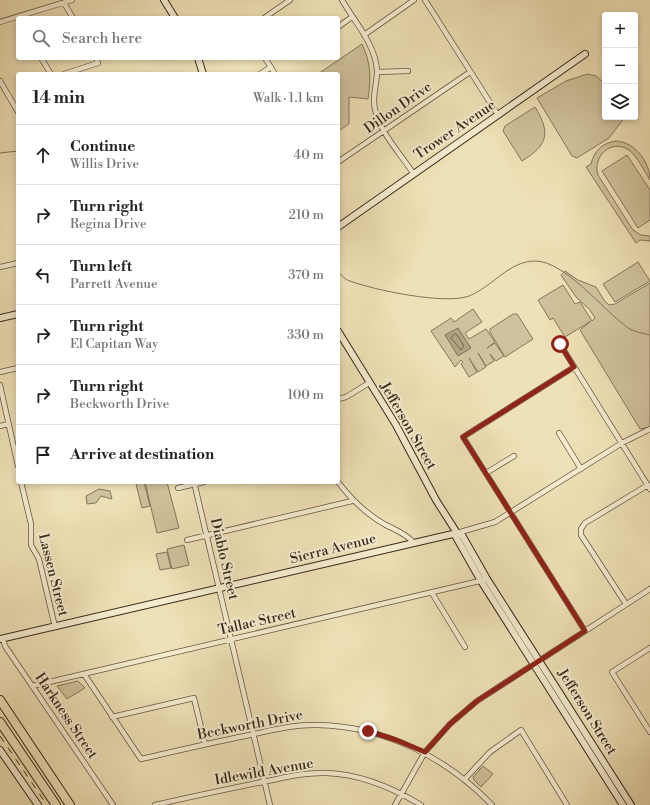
<!DOCTYPE html>
<html lang="en">
<head>
<meta charset="utf-8">
<style>
	body { margin:0; font-family:"Libre Bodoni",serif; background:#f6f6f6; color:#222 }
	.controls { position:absolute; right:12px; top:12px; display:grid; overflow:hidden; border-radius:4px; box-shadow:0 2px 6px #0003 }
	.controls button { width:36px; height:36px; display:grid; place-items:center; padding:0; border:0; border-bottom:1px solid #e0e0e0; background:#fff; color:#222; font:20px sans-serif }
	.stop { position:absolute; width:12px; height:12px; margin:-9px; border:3px solid #8f2418; border-radius:50%; background:#fff }
	.stop.end { background:#8f2418; border-color:#fff; box-shadow:0 1px 4px #0008 }
	.list { margin:0; padding:0; list-style:none }
	h2 { display:flex; justify-content:space-between; align-items:center; height:52px; margin:0; padding:0 16px; font-size:17px }
	h2 small { font-size:13px; font-weight:400; color:#767676 }
	.list li { display:grid; grid-template-columns:26px 1fr auto; gap:12px; align-items:center; box-sizing:border-box; height:60px; padding:0 16px; border-top:1px solid #e0e0e0 }
	.list b { display:block; font-size:15px; white-space:nowrap }
	.list p { margin:0; font-size:13px; white-space:nowrap; color:#767676 }
	.list em { font-size:13px; font-style:normal; color:#767676 }
	.icon { flex:none; width:22px; height:22px; fill:none; stroke:currentColor; stroke-width:2; stroke-linecap:round; stroke-linejoin:round }
	.map { position:relative; flex:none; width:650px; height:805px; overflow:hidden }
	.search { position:absolute; background:#fff; box-shadow:0 2px 6px #0003; left:16px; top:16px; width:324px; height:44px; display:flex; align-items:center; gap:10px; box-sizing:border-box; padding:0 14px; border-radius:4px; color:#767676; font-size:15px }
	.panel { position:absolute; background:#fff; box-shadow:0 2px 6px #0003; left:16px; top:72px; width:324px; height:412px; border-radius:4px }
	.map>svg:first-child { display:block }
</style>
</head>
<body>
<div class="map">
<svg width="650" height="805" viewBox="0 0 650 805">
	<rect width="100%" height="100%" fill="#efe1b7"/>
	<filter id="stains"><feTurbulence type="fractalNoise" baseFrequency=".005" numOctaves="4"/><feColorMatrix values="0 0 0 0 .2 0 0 0 0 .09 0 0 0 0 .02 0 0 0 .5 -.17"/></filter>
	<radialGradient id="worn" r=".72"><stop offset=".6" stop-color="#630" stop-opacity="0"/><stop offset="1" stop-color="#630" stop-opacity=".3"/></radialGradient>
	<path fill="#d0c29c" stroke="#84755c" d="M362 44C371 63 371 78 368 99L349 97V124L340 130 338 126V74H318Z
		M587 74 596 76 605 84V117H625L609 138 577 158 572 156 537 98 566 81Z
		M535 107C551 133 548 145 522 161L503 131 505 126Z
		M616 141C635 142 650 162 650 180 644 171 638 157 629 150 611 138 592 157 598 175L633 230 641 235 650 236V241L640 240 636 243 586 167 591 164C594 151 602 143 616 141Z
		M627 155 650 190V220L638 228 602 171Z
		M638 262 650 281 615 302 603 284Z
		M565 271 578 280 596 287 604 300 609 305 615 304 650 283V427L640 429 580 330 591 321 565 337 553 318 550 320 538 300 563 285 575 304 580 302 592 321 595 318 590 310 576 297 561 275Z
		M473 309 482 322 465 333 469 339 486 329 495 342 487 348 495 343 504 356 496 361 490 354 494 361 486 366 478 353 486 367 478 372 469 358 477 372 469 377 461 364 463 362 461 360 455 367 431 331 451 318 454 322Z
		M513 314H517L533 339 505 357 490 332V329Z
		M144 482 150 506 142 508 136 484Z
		M145 482H167L179 528 157 533Z
		M99 489 110 491 112 499 101 496 96 503 87 504 86 496Z
		M184 545 189 565 172 569 167 549Z
		M167 552 171 568 160 570 156 554Z
		M78 681 85 688 67 699 57 686Z
		M483 766 493 774 481 787 474 780 473 777Z"/>
	<path fill="#b1a282" stroke="#817159" d="M458 328 471 348 458 356 445 335Z"/>
	<g fill="none" stroke-linecap="round" stroke-linejoin="round">
		<path stroke="#74654e" stroke-width="1" d="M455 334 457 335 464 346 461 350 451 338Z"/>
		<path stroke="#817159" stroke-width="1" d="M0 153 18 151
			M338 272C342 275 345 280 350 281 374 290 445 305 469 296 492 287 509 261 535 261 565 261 603 310 627 327 633 332 643 333 650 335"/>
		<g stroke="#665642" stroke-width="6">
			<path id="street" d="M342 0C354 21 376 45 377 71 377 85 371 99 376 113 381 133 402 156 413 173
				M425 0 498 115
				M64 3 73 18
				M264 18 290 0
				M0 22 72 0
				M338 27 352 17
				M364 35 414 0
				M41 58 51 74
				M265 58 275 74
				M377 72 408 71
				M64 74 98 63 96 58
				M260 74 271 67
				M0 81 18 112
				M338 162 470 72
				M0 267 18 263
				M560 344 650 489
				M574 367 463 437 585 631
				M0 372 18 368
				M0 385 18 466
				M338 399 346 397 369 383
				M0 426 8 424
				M559 433 581 469
				M486 473 514 456
				M21 482 31 524V545L39 559 55 627
				M194 482 270 805
				M338 482C351 499 365 513 384 524 395 530 405 533 413 542
				M178 488 204 482
				M457 533 495 522 622 443 650 429
				M187 540 352 501
				M432 593 465 647
				M626 604 581 535V529L585 523 648 485
				M3 639 5 646 113 805
				M650 648 612 672 650 732
				M84 674 141 759C176 751 210 743 245 736 269 731 293 724 317 725 384 726 446 757 492 805
				M32 686 484 580
				M112 717 194 698 205 744
				M465 779 490 752 521 730 567 805
				M155 805C189 797 223 790 257 783 280 779 302 772 326 773 360 774 393 788 421 805
				M395 805 425 752 450 724 477 701 650 589"/>
		</g>
		<g stroke="#38281b" stroke-width="8">
			<path id="secondary" d="M164 0 175 18
				M198 58 203 74
				M338 227 585 54
				M0 318 18 314
				M338 331 396 425 436 500 457 533 462 535 487 579 631 805
				M457 533 456 537 481 581 623 805
				M0 639 457 533
				M0 750 38 805"/>
		</g>
		<g stroke="#38281b" stroke-width="10">
			<path id="highway" d="M0 700 70 805
				M0 722 56 805"/>
		</g>
		<use href="#street" stroke="#f5ecd0" stroke-width="4.5"/>
		<use href="#secondary" stroke="#f5ecd0" stroke-width="6"/>
		<use href="#highway" stroke="#efe1b7" stroke-width="8"/>
		<path stroke="#38281b" stroke-width="1" stroke-dasharray="7 7" stroke-linecap="butt" d="M0 736 47 805"/>
	</g>
	<g fill="none" stroke-linecap="round" stroke-linejoin="round">
		<path stroke="#8f2418" stroke-width="5" d="M368 731 396 740 425 752 450 724 477 701 585 631 463 437 574 367 560 344"/>
	</g>
	<g text-anchor="middle" dominant-baseline="central" stroke-width="4" stroke-linejoin="round" paint-order="stroke">
		<g font-size="14" fill="#38281b" stroke="#f5ecd0">
			<text transform="translate(398 108) rotate(-35)">Dillon Drive</text>
			<text transform="translate(455 130) rotate(-34)">Trower Avenue</text>
			<text transform="translate(408 426) rotate(60)">Jefferson Street</text>
			<text transform="translate(333 549) rotate(-14)">Sierra Avenue</text>
			<text transform="translate(224 559) rotate(77)">Diablo Street</text>
			<text transform="translate(53 575) rotate(76)">Lassen Street</text>
			<text transform="translate(257 622) rotate(-13)">Tallac Street</text>
			<text transform="translate(587 712) rotate(58)">Jefferson Street</text>
			<text transform="translate(66 716) rotate(56)">Harkness Street</text>
			<text transform="translate(250 725) rotate(-11)">Beckworth Drive</text>
			<text transform="translate(264 772) rotate(-10)">Idlewild Avenue</text>
		</g>
	</g>
	<rect width="100%" height="100%" filter="url(#stains)"/>
	<rect width="100%" height="100%" fill="url(#worn)"/>
</svg>
<div class="controls">
<button>+</button>
<button>−</button>
<button><svg class="icon" aria-label="layers" viewBox="0 0 24 24"><path d="M12 4l9 5-9 5-9-5zM3 14l9 5 9-5"/></svg></button>
</div>
<div class="stop" style="left:560px;top:344px"></div>
<div class="stop end" style="left:368px;top:731px"></div>
<div class="search"><svg class="icon" aria-label="search" viewBox="0 0 24 24"><circle cx="10" cy="10" r="6"/><path d="M15 15l6 6"/></svg>Search here</div>
<section class="panel">
<h2>14 min<small>Walk · 1.1 km</small></h2>
<ul class="list">
<li><svg class="icon" aria-label="ahead" viewBox="0 0 24 24"><path d="M12 20V5M6 11l6-6 6 6"/></svg><div><b>Continue</b><p>Willis Drive</p></div><em>40 m</em></li>
<li><svg class="icon" aria-label="right" viewBox="0 0 24 24"><path d="M7 20v-9h11M14 6l5 5-5 5"/></svg><div><b>Turn right</b><p>Regina Drive</p></div><em>210 m</em></li>
<li><svg class="icon" aria-label="left" viewBox="0 0 24 24"><path d="M17 20v-9H6M10 6l-5 5 5 5"/></svg><div><b>Turn left</b><p>Parrett Avenue</p></div><em>370 m</em></li>
<li><svg class="icon" aria-label="right" viewBox="0 0 24 24"><path d="M7 20v-9h11M14 6l5 5-5 5"/></svg><div><b>Turn right</b><p>El Capitan Way</p></div><em>330 m</em></li>
<li><svg class="icon" aria-label="right" viewBox="0 0 24 24"><path d="M7 20v-9h11M14 6l5 5-5 5"/></svg><div><b>Turn right</b><p>Beckworth Drive</p></div><em>100 m</em></li>
<li><svg class="icon" aria-label="arrive" viewBox="0 0 24 24"><path d="M6 21V4h12l-3 4 3 4H6"/></svg><div><b>Arrive at destination</b></div></li>
</ul>
</section>
</div>
</body>
</html>
